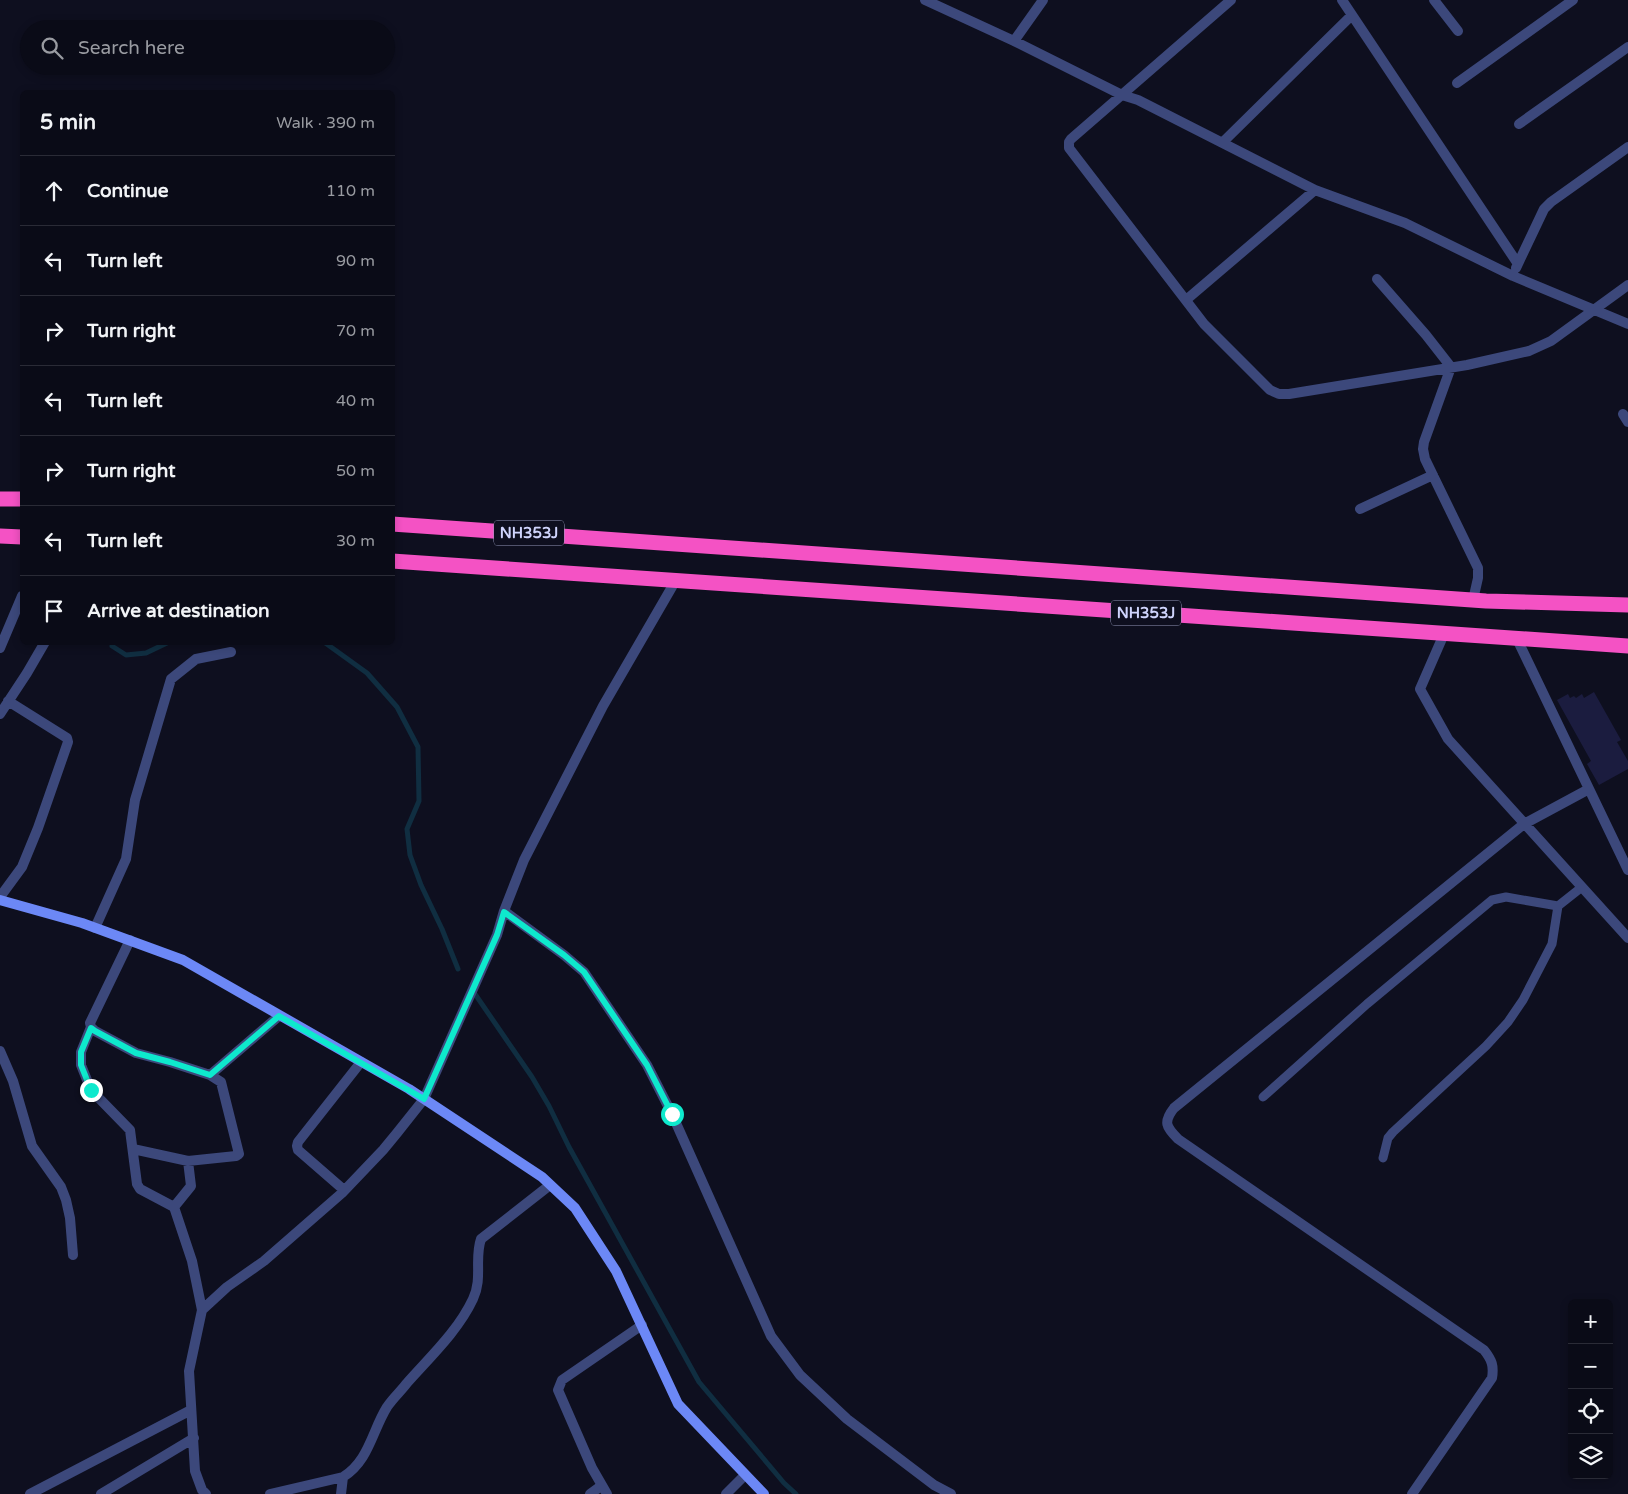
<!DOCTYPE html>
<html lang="en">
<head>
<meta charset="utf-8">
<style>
	body { margin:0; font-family:"Varela Round",sans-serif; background:#181924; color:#f1f3f6 }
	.controls { position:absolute; right:15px; bottom:15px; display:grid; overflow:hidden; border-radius:8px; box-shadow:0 2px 8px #0003 }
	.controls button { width:45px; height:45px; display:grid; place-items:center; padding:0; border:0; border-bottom:1px solid #2a2b36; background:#0a0b17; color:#f1f3f6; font:25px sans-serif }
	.stop { position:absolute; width:15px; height:15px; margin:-11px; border:4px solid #0ee9cd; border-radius:50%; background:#fff }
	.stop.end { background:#0ee9cd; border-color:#fff; box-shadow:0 1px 5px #0008 }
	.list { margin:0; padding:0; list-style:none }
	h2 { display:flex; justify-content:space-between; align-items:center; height:65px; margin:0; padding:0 20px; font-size:21px }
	h2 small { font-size:16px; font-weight:400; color:#999ba1 }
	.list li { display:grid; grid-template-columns:32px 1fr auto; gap:15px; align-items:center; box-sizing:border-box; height:70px; padding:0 20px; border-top:1px solid #2a2b36 }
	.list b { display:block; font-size:19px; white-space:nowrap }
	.list em { font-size:16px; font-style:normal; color:#999ba1 }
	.icon { flex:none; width:28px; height:28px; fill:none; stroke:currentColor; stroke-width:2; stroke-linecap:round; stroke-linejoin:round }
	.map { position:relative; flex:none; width:1628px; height:1494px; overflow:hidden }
	.search { position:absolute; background:#0a0b17; box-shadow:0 2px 8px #0003; left:20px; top:20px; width:375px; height:55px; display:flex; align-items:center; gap:12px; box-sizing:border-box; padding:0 18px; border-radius:28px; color:#999ba1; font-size:19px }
	.panel { position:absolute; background:#0a0b17; box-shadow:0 2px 8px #0003; left:20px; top:90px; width:375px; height:555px; border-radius:8px }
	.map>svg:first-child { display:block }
</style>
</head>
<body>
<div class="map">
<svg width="1628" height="1494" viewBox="0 0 1628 1494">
	<rect width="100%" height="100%" fill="#0e0f1f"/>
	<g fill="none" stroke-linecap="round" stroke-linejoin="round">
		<path stroke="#102e41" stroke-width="5" d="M324 642 367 673 397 707 418 747 419 801 407 829 410 855 421 885 442 929 458 969
			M112 646 126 655 146 653 169 642
			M475 994 532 1077 549 1106 569 1147 699 1382 784 1483 796 1494"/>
	</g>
	<path fill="#1b1c3f" d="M1594 692 1621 740 1617 742 1628 761V769L1599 785 1587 764 1591 761 1557 700 1568 694 1570 698 1574 696 1576 698 1582 694 1584 698Z"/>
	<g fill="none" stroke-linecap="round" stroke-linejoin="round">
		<path stroke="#3c487b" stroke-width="9" d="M1263 1097 1367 1004 1492 900 1506 897 1558 906
			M1383 1158 1388 1138 1393 1132 1486 1046 1508 1022 1523 1000 1552 944 1558 906 1582 887"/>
		<path stroke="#3c487b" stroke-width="10" d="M925 0 1014 41 1122 95 1138 100 1315 190 1405 223 1513 276 1628 324
			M1231 0 1071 139 1069 142V148L1204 324 1270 390 1279 394H1289L1467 365 1529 351 1551 341 1628 285
			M1342 0 1518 264
			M1434 0 1458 31
			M1014 41 1043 0
			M1457 83 1573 0
			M1519 124 1628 47
			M1223 142 1352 15
			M1516 268 1544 209 1551 202 1628 147
			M1377 279 1426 335 1451 367 1424 442 1423 449 1425 459 1478 568V578L1473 600
			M1186 300 1315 190
			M1623 414 1628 422
			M1360 509 1433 475
			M676 580 603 706 524 860 504 911 564 955 584 972 647 1065 672 1114 771 1336 800 1375 847 1419 934 1485 951 1494
			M1444 634 1420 689 1448 739 1628 938
			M1517 639 1628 870
			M0 648 22 596
			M0 714 27 673 45 642
			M0 897 22 867 38 828 68 742 67 738 8 701
			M95 928 126 859 135 800 171 679 196 659 231 652
			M130 940 90 1023 91 1027 95 1031 136 1053 170 1062 210 1075 221 1082 239 1154 236 1156 188 1161 133 1149
			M91 1027 81 1052V1065L91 1090 130 1130 137 1184 140 1189 174 1207
			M0 1051 13 1081 32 1146 61 1187 66 1200 70 1218 73 1255
			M210 1075 279 1016
			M188 1161 191 1186 174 1207 192 1261 202 1310
			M344 1190 298 1150 297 1146 298 1142 361 1062
			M30 1494 191 1410
			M101 1494 194 1438
			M206 1494 202 1490 195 1471 189 1371 202 1310 227 1287 264 1261 342 1193 383 1150 397 1133 424 1099 497 935 504 911
			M270 1494 343 1477C369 1461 372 1431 387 1407 393 1398 401 1391 407 1383 430 1357 458 1331 473 1299 483 1278 474 1259 481 1239L550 1185
			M341 1494 343 1477
			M590 1494 601 1486
			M607 1494 592 1468 558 1390 562 1380 642 1325
			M726 1494 745 1475
			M1412 1494 1492 1378C1494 1366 1492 1360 1484 1350L1178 1139C1166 1127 1163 1122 1174 1108L1524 824 1589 789"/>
		<path stroke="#6c88f6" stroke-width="10" d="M0 900 82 923 183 960 409 1089 542 1177 575 1208 616 1271 678 1404 764 1494"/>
		<path stroke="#f452c4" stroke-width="15" d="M0 499H22
			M392 524 1486 601 1628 605
			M0 536 22 537
			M392 561 1628 646"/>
	</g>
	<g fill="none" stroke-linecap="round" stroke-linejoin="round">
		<path stroke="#0ee9cd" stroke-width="6" d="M91 1090 81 1065V1052L91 1028 95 1031 136 1053 170 1062 210 1075 279 1016 424 1099 497 935 504 912 564 955 584 972 647 1065 672 1114"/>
	</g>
	<g text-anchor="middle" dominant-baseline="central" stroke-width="4" stroke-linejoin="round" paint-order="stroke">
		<g fill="#0e0f1f" stroke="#9599ba" stroke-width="1">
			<rect x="494" y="520.5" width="70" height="25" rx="4"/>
			<rect x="1111" y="600.5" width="70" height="25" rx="4"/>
		</g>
		<g font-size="15" font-weight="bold" fill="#cfd4fc">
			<text x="529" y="533">NH353J</text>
			<text x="1146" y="613">NH353J</text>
		</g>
	</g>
</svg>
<div class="controls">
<button>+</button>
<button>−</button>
<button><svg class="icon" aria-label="locate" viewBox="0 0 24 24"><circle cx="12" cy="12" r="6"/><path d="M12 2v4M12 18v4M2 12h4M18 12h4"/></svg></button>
<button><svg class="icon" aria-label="layers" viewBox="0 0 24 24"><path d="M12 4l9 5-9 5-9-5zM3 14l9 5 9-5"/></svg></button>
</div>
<div class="stop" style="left:672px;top:1114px"></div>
<div class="stop end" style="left:91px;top:1090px"></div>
<div class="search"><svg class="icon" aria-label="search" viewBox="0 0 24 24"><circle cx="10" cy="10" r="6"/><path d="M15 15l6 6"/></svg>Search here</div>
<section class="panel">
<h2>5 min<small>Walk · 390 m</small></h2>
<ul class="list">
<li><svg class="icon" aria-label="ahead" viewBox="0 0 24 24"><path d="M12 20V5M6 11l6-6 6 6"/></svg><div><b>Continue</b></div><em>110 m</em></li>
<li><svg class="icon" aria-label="left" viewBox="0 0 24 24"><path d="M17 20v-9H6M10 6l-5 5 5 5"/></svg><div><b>Turn left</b></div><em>90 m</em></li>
<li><svg class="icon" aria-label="right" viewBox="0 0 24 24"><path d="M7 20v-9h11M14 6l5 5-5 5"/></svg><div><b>Turn right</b></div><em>70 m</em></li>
<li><svg class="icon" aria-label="left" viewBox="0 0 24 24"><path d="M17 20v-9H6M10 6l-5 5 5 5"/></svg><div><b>Turn left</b></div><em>40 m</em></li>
<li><svg class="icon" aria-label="right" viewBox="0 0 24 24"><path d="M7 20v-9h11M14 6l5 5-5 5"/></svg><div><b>Turn right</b></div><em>50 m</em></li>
<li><svg class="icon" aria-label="left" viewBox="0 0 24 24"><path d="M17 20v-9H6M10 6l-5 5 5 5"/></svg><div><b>Turn left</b></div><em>30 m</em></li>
<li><svg class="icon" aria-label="arrive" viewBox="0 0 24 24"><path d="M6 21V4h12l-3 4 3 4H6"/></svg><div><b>Arrive at destination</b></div></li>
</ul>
</section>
</div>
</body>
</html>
